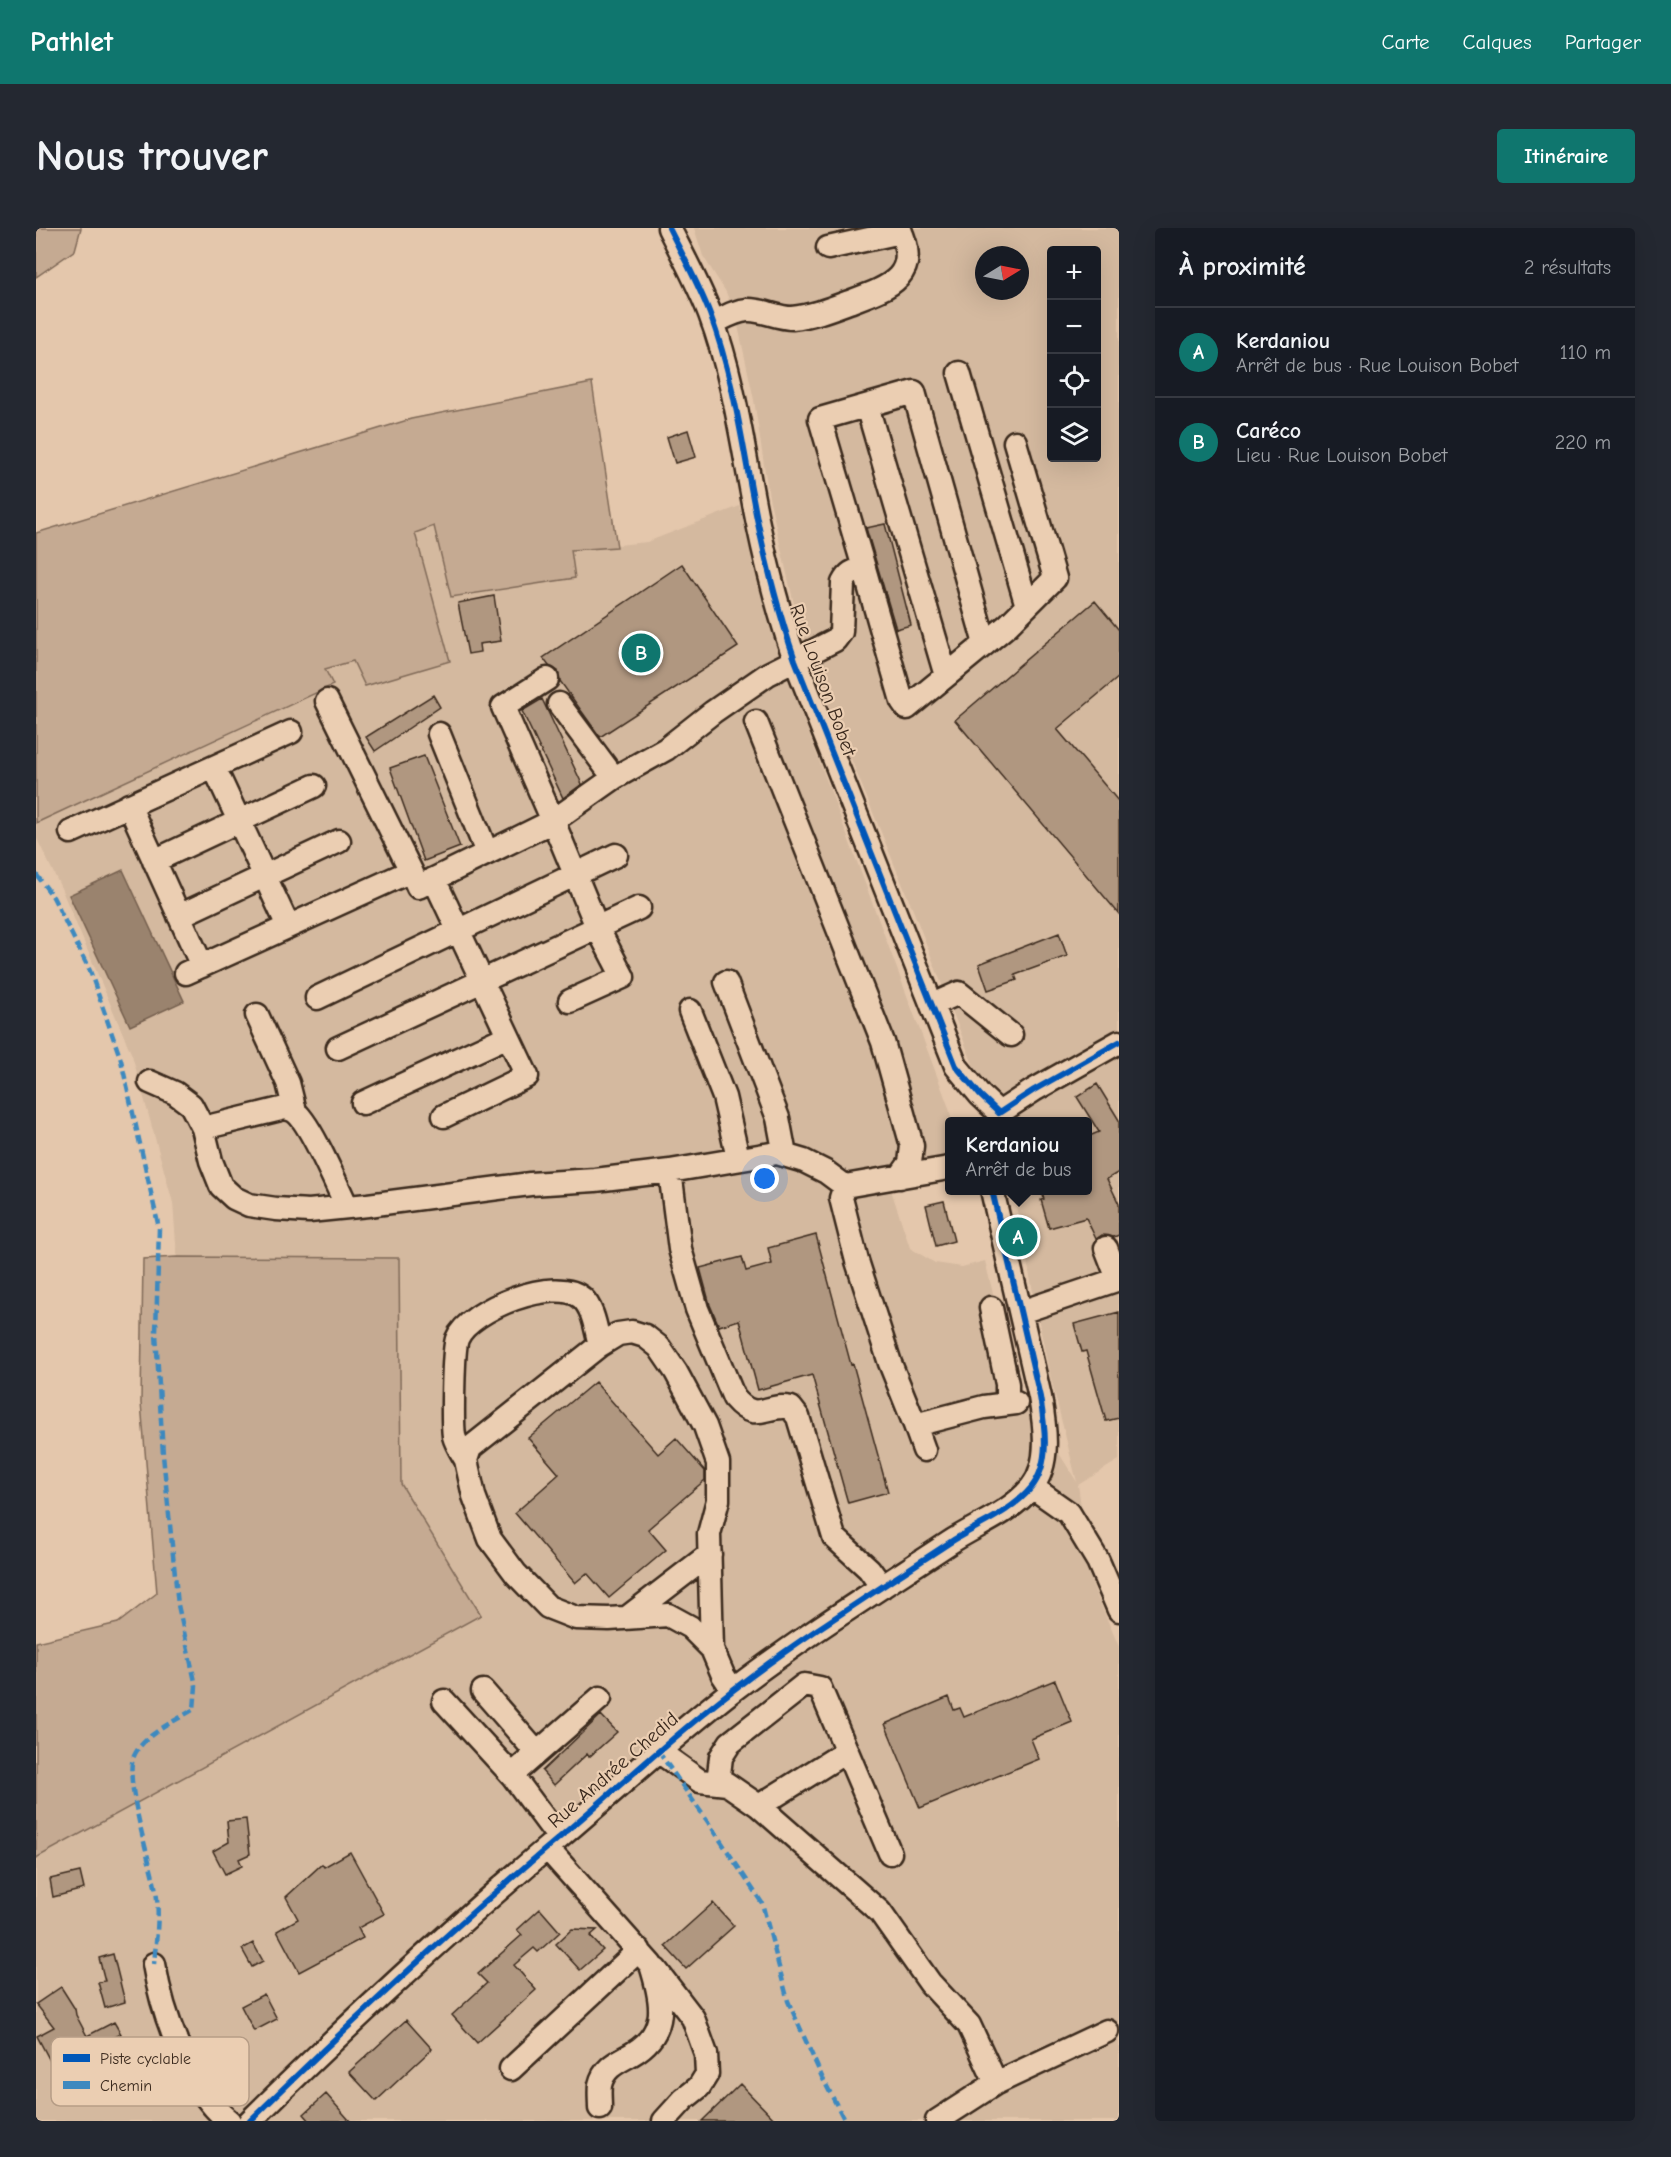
<!DOCTYPE html>
<html lang="fr">
<head>
<meta charset="utf-8">
<style>
	body { margin:0; font-family:"Comic Neue",sans-serif; background:#242831; color:#f1f3f6 }
	.controls { position:absolute; right:18px; top:18px; display:grid; overflow:hidden; border-radius:6px; box-shadow:0 6px 24px #0002 }
	.controls button { width:54px; height:54px; display:grid; place-items:center; padding:0; border:0; border-bottom:2px solid #363941; background:#171b24; color:#f1f3f6; font:30px sans-serif }
	.compass { position:absolute; left:939px; top:18px; width:54px; height:54px; border-radius:50%; background:#171b24; box-shadow:0 6px 24px #0002; rotate:80deg }
	.you { position:absolute; left:729px; top:951px; width:21px; height:21px; margin:-15px; border:4px solid #fff; border-radius:50%; background:#1a73e8; box-shadow:0 0 0 9px #1a73e833 }
	.badge { display:grid; place-items:center; width:39px; height:39px; border-radius:50%; background:#0f766e; color:#fff; font-size:20px; font-weight:700 }
	.pin { position:absolute; translate:-50% -50%; border:3px solid #fff; box-shadow:0 2px 6px #0006 }
	.popup { position:absolute; left:909px; top:889px; width:147px; height:78px; box-sizing:border-box; display:grid; place-content:center; border-radius:6px; background:#171b24; filter:drop-shadow(0 2px 4px #0005); font-size:20px; white-space:nowrap; color:#9ea1a6 }
	.popup b { font-size:22px; color:#f1f3f6 }
	.popup::after { content:''; position:absolute; left:50%; top:100%; margin-left:-12px; border:12px solid transparent; border-top-color:#171b24 }
	.list { margin:0; padding:0; list-style:none }
	h2 { display:flex; justify-content:space-between; align-items:center; height:78px; margin:0; padding:0 24px; font-size:26px }
	h2 small { font-size:20px; font-weight:400; color:#9ea1a6 }
	.list li { display:grid; grid-template-columns:39px 1fr auto; gap:18px; align-items:center; box-sizing:border-box; height:90px; padding:0 24px; border-top:2px solid #363941 }
	.list b { display:block; font-size:22px; white-space:nowrap }
	.list p { margin:0; font-size:20px; white-space:nowrap; color:#9ea1a6 }
	.list em { font-size:20px; font-style:normal; color:#9ea1a6 }
	.icon { flex:none; width:33px; height:33px; fill:none; stroke:currentColor; stroke-width:2; stroke-linecap:round; stroke-linejoin:round }
	.map { position:relative; flex:none; width:1083px; height:1893px; overflow:hidden; border-radius:6px }
	header { display:flex; align-items:center; gap:36px; box-sizing:border-box; height:84px; padding:0 30px; background:#0f766e; color:#fff }
	header strong { font-size:28px }
	nav { display:flex; gap:33px; margin-inline-start:auto; font-size:21px }
	.intro { display:flex; align-items:center; justify-content:space-between; box-sizing:border-box; height:144px; padding:0 36px }
	h1 { margin:0; font-size:42px }
	.button { padding:15px 27px; border-radius:6px; background:#0f766e; color:#fff; font-size:21px; font-weight:700 }
	main { display:flex; gap:36px; padding:0 36px }
	aside { flex:1; background:#171b24; border-radius:6px; box-shadow:0 6px 24px #0002 }
	.map>svg:first-child { display:block }
</style>
</head>
<body>
<header>
<strong>Pathlet</strong>
<nav><a>Carte</a><a>Calques</a><a>Partager</a></nav>
</header>
<div class="intro"><h1>Nous trouver</h1><a class="button">Itinéraire</a></div>
<main>
<div class="map">
<svg width="1083" height="1893" viewBox="0 0 1083 1893">
	<rect width="100%" height="100%" fill="#e4c7ac"/>
	<filter id="ink" filterUnits="userSpaceOnUse"><feTurbulence type="fractalNoise" baseFrequency=".0167" numOctaves="2"/><feDisplacementMap in="SourceGraphic" scale="12" xChannelSelector="R" yChannelSelector="G"/><feConvolveMatrix kernelMatrix="1 2 1 2 8 2 1 2 1" color-interpolation-filters="sRGB"/></filter>
	<g filter="url(#ink)">
		<path fill="#d4b99f" fill-rule="evenodd" d="M658 0H1083V1232L1042 1257 1056 1356 1083 1419V1893H0V1630L445 1387 365 1256 363 1031 141 1029 137 975 96 827 25 660 0 609V595L297 457 289 441 317 433 378 305 398 298 415 368 539 350 534 322 611 314 704 278 724 360 744 428 913 880 916 893 913 894V949L855 962 874 1020 899 1035 926 1039 949 1033 979 1155 1041 1254 1012 1139 977 963 1051 962V894L959 893 877 682 783 453 759 380 733 269 718 172 701 93 690 64 667 28ZM1016 22H1060V230H1016ZM948 27H984V63H948Z"/>
		<path fill="#c5aa92" stroke="#806a58" stroke-width="1.5" d="M0 0H45L39 22 0 49Z
			M556 155 581 319 535 322 539 350 415 369 398 298 379 305 414 433 329 458 317 433 289 441 297 457 0 595V305L375 191Z
			M141 1029 363 1030 365 1256 445 1387 0 1630V1414L82 1395 121 1365 105 1175 107 1031Z"/>
		<path fill="#9a836e" stroke="#745f4e" stroke-width="1.5" d="M87 642 148 773 94 798 33 667Z"/>
		<path fill="#b09780" stroke="#3b2a1e" stroke-width="1.5" d="M652 202 660 229 639 235 631 209Z
			M849 296 875 397 860 401 830 300Z
			M646 336 702 419 564 509 524 453 522 443 513 438 507 430Z
			M458 368 465 413 443 416 444 424 432 426 422 375Z
			M1059 373 1083 402V449L1021 501 1083 574V686L919 492Z
			M397 467 404 479 339 523 330 509Z
			M506 471 546 556 527 570 486 483Z
			M388 528 424 619 388 633 354 540Z
			M1023 705 1031 728 979 747 981 752 952 762 943 736Z
			M1061 856 1083 892V944L1071 951 1083 976V1007L1078 1009 1066 1007 1060 1011 1050 990 1013 1000 1005 972 1008 971 1006 963H1051V909L1063 904 1041 869Z
			M908 973 918 1013 900 1018 890 977Z
			M780 1007 815 1137 817 1136 852 1264 812 1275 776 1147 722 1162 703 1092 683 1098 674 1077 664 1040 706 1029 710 1043 736 1036 732 1020Z
			M1083 1084V1190L1070 1193 1050 1123 1046 1124 1038 1096Z
			M559 1154 622 1226 640 1210 669 1243V1252L612 1301 630 1322 573 1370 551 1345 539 1355 479 1285 523 1246 492 1210Z
			M1019 1452 1036 1494 995 1511 1003 1531 884 1580 849 1496 913 1469 918 1482 924 1480 928 1489Z
			M565 1487 581 1504 553 1529 551 1526 518 1557 506 1543Z
			M210 1591 214 1626 203 1631 206 1638 189 1646 177 1623 193 1614 191 1593Z
			M314 1624 348 1686 322 1700 327 1710 263 1744 241 1703 262 1691 250 1669 286 1636 288 1639Z
			M44 1644 48 1661 17 1669 14 1651Z
			M677 1675 698 1698 650 1741 629 1718Z
			M504 1681 524 1704 502 1724 498 1720 478 1737 500 1762 441 1815 416 1787 451 1755 442 1746 486 1707 481 1702Z
			M536 1701 561 1702 554 1708 567 1722 544 1742 520 1716Z
			M217 1715 227 1733 216 1739 206 1721Z
			M77 1726 89 1774 69 1780 62 1754 69 1753 63 1730Z
			M25 1759 39 1781 40 1787 51 1808 78 1794 85 1806 77 1810 84 1823 67 1832 62 1823 21 1846 1 1808 18 1799 0 1776Z
			M228 1766 241 1791 218 1803 205 1778Z
			M370 1792 396 1821 340 1873 313 1844Z
			M704 1856 740 1893H666Z
			M290 1866 314 1893H274L268 1886Z"/>
		<g fill="none" stroke-linecap="round" stroke-linejoin="round">
			<g stroke="#3b2a1e" stroke-width="27">
				<path id="minor" d="M633 0C647 28 663 57 674 86 699 153 707 222 721 291 731 339 743 386 759 432L920 838 944 867 963 885
					M792 20 865 4
					M677 95C688 90 698 83 711 82 726 81 741 90 756 90 776 88 794 81 813 74 851 60 887 49 863 0
					M923 145 991 378
					M831 178 910 448
					M828 340 784 191 878 164 949 416
					M523 476 578 550 630 521 677 484 732 446 799 412 805 404 807 355C812 345 817 343 828 340L866 473 871 480 972 397 1019 350 979 214
					M720 494 847 814 876 918 874 935 864 949
					M403 506 451 625
					M178 539 252 698
					M93 577 166 738
					M35 604 255 504
					M118 633 278 558
					M375 643 382 659 517 593 467 479 511 451
					M398 651 491 848 408 888
					M143 688 303 613
					M150 745 375 643 291 473
					M690 754 742 890 749 927
					M281 770 580 627
					M534 773 587 749 561 699 517 593 578 550
					M896 777 923 765 975 807
					M654 783 688 869 702 930
					M221 787 252 855 259 883
					M302 820 603 680
					M114 854 139 865 155 877 167 900 175 933 185 958 198 970 213 977 240 981 273 983 332 977 494 956 559 952 634 943 741 925 768 933 790 944 809 958
					M327 875 472 808
					M963 885 998 862 1083 814
					M167 900 249 880C252 881 255 881 258 883 273 892 302 960 311 979
					M634 943 644 1021 661 1081 698 1170C721 1197 730 1174 755 1180L762 1189 798 1309 833 1341 846 1359
					M1070 1020 1082 1051
					M955 1080 971 1156V1176
					M985 1084 1083 1051
					M879 1197 854 1135 821 1033 805 970 809 958 913 940
					M888 1222 879 1197 948 1179 980 1175
					M430 1232C426 1225 420 1216 418 1208 416 1194 417 1122 421 1111 433 1081 521 1047 546 1070 558 1081 560 1103 564 1117
					M996 1259 1033 1285 1062 1333 1083 1382
					M592 1389 674 1326
					M676 1421 654 1399 632 1387 573 1391 540 1390 512 1379 480 1346 454 1311 438 1268 430 1232 434 1220 564 1117 582 1106 596 1104 609 1108 623 1119 640 1144 669 1198 682 1235V1272L673 1306 676 1421 687 1447 697 1462
					M447 1463 501 1525
					M408 1473 476 1547 523 1610
					M622 1523 664 1553 691 1556 723 1578 844 1684 894 1755 933 1797 960 1855
					M476 1547 564 1470
					M682 1555 685 1529 694 1515 768 1457 784 1460 854 1625
					M723 1578 811 1523
					M511 1620 615 1737C626 1772 634 1804 596 1826 582 1834 568 1839 564 1857 563 1864 564 1873 564 1880
					M118 1736C126 1785 153 1862 193 1893
					M620 1742 657 1790 670 1826 671 1846 663 1859 648 1871 628 1893
					M475 1841 603 1722
					M214 1893C314 1795 417 1699 524 1609 582 1560 637 1508 697 1462 766 1409 840 1363 913 1315 940 1297 973 1286 995 1260 1015 1236 1009 1198 1004 1169L956 962
					M901 1893 960 1855 1071 1803"/>
			</g>
			<use href="#minor" stroke="#ebceb2" stroke-width="22"/>
			<path stroke="#3e89bf" stroke-width="4.5" stroke-dasharray="9 4.5" stroke-linecap="butt" d="M0 646 17 669 54 743 85 832 123 1000 120 1105 127 1227 142 1377 160 1458 158 1481C138 1494 108 1506 98 1528 87 1550 115 1635 120 1663 124 1687 120 1712 118 1736
				M622 1523 672 1594 726 1675 752 1773 786 1849 809 1893"/>
			<g stroke="#ebceb2" stroke-width="10">
				<path id="cycleway" d="M633 0C647 28 663 57 674 86 699 153 707 222 721 291 731 339 743 386 759 432L920 838 944 867 963 885
					M963 885 998 862 1083 814
					M214 1893C314 1795 417 1699 524 1609 582 1560 637 1508 697 1462 766 1409 840 1363 913 1315 940 1297 973 1286 995 1260 1015 1236 1009 1198 1004 1169L956 962"/>
			</g>
			<use href="#cycleway" stroke="#0057b8" stroke-width="6"/>
		</g>
	</g>
	<g text-anchor="middle" dominant-baseline="central" stroke-width="4.5" stroke-linejoin="round" paint-order="stroke">
		<g font-size="20" fill="#3b2a1e" stroke="#ebceb2">
			<text transform="translate(787 452) rotate(70)">Rue Louison Bobet</text>
			<text transform="translate(577 1542) rotate(-41)">Rue Andrée Chedid</text>
		</g>
	</g>
	<rect x="15" y="1809" width="198" height="69" rx="9" fill="#ebceb2" stroke="#b69d86" stroke-width="1.5"/>
	<rect x="27" y="1826" width="27" height="8" fill="#0057b8"/>
	<rect x="27" y="1853" width="27" height="8" fill="#3e89bf"/>
	<g font-size="16" fill="#3b2a1e">
		<text x="64" y="1836">Piste cyclable</text>
		<text x="64" y="1863">Chemin</text>
	</g>
</svg>
<div class="controls">
<button>+</button>
<button>−</button>
<button><svg class="icon" aria-label="locate" viewBox="0 0 24 24"><circle cx="12" cy="12" r="6"/><path d="M12 2v4M12 18v4M2 12h4M18 12h4"/></svg></button>
<button><svg class="icon" aria-label="layers" viewBox="0 0 24 24"><path d="M12 4l9 5-9 5-9-5zM3 14l9 5 9-5"/></svg></button>
</div>
<svg class="compass" viewBox="-18 -18 36 36"><path d="M0-13l5 13h-10z" fill="#e53935"/><path d="M0 13l5-13h-10z" fill="#9ea1a6"/></svg>
<div class="you"></div>
<div class="pin badge" style="left:982px;top:1009px">A</div>
<div class="popup"><b>Kerdaniou</b>Arrêt de bus</div>
<div class="pin badge" style="left:605px;top:425px">B</div>
</div>
<aside>
<h2>À proximité<small>2 résultats</small></h2>
<ul class="list">
<li><span class="badge">A</span><div><b>Kerdaniou</b><p>Arrêt de bus · Rue Louison Bobet</p></div><em>110 m</em></li>
<li><span class="badge">B</span><div><b>Caréco</b><p>Lieu · Rue Louison Bobet</p></div><em>220 m</em></li>
</ul>
</aside>
</main>
</body>
</html>
